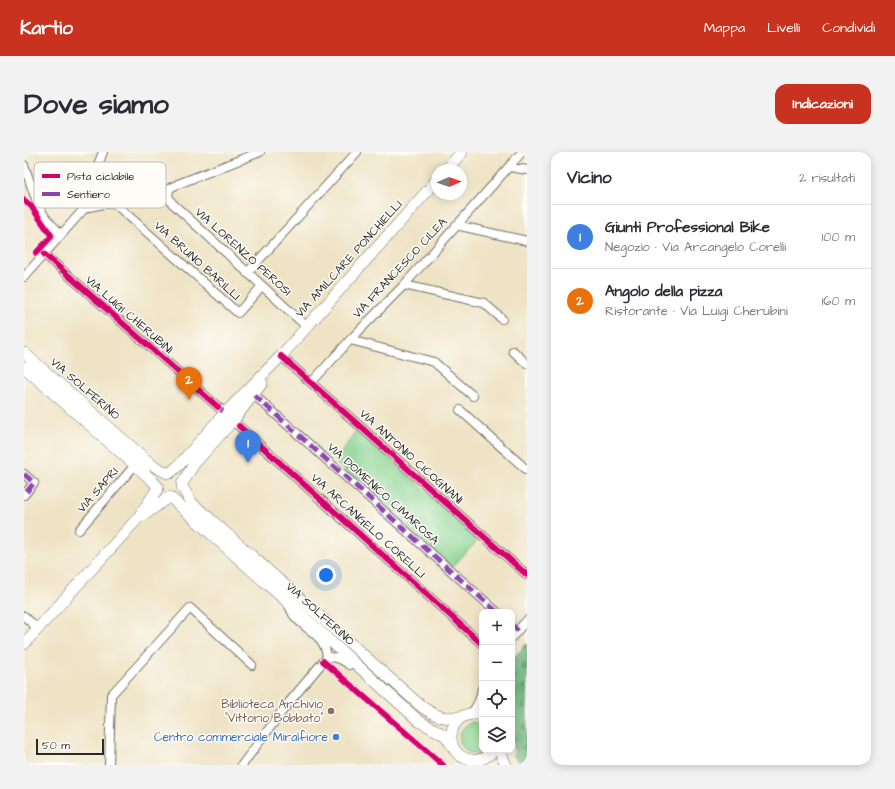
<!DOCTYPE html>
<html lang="it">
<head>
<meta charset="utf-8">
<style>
	body { margin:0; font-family:"Architects Daughter",sans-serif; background:#f2f2f3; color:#2b2b33 }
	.controls { position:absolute; right:12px; bottom:12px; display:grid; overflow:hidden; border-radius:8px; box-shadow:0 2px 10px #0003 }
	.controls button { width:36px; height:36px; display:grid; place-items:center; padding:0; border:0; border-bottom:1px solid #e1e1e2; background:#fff; color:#2b2b33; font:20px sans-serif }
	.compass { position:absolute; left:407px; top:12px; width:36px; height:36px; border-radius:50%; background:#fff; box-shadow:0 2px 10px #0003; rotate:88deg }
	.scale { position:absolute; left:12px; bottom:10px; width:68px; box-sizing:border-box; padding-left:4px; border:2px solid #2b2b2b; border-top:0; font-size:11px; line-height:14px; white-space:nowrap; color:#2b2b2b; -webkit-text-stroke:3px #fdfcf7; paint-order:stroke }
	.you { position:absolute; left:302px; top:423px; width:14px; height:14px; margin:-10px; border:3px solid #fff; border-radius:50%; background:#1a73e8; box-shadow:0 0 0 6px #1a73e833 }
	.badge { display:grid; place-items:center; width:26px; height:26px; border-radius:50%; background:#c8321e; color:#fff; font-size:13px; font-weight:700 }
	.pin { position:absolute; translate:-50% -33px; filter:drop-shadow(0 1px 2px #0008) }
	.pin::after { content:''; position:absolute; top:21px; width:14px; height:12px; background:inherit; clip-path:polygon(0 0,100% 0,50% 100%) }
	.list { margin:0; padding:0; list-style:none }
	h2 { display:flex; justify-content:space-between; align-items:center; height:52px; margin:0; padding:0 16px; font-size:17px }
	h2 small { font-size:13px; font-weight:400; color:#7c7c81 }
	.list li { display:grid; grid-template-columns:26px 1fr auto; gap:12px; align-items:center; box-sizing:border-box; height:64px; padding:0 16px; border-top:1px solid #e1e1e2 }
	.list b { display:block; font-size:15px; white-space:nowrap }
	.list p { margin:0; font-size:13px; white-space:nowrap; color:#7c7c81 }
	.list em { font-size:13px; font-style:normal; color:#7c7c81 }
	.icon { flex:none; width:22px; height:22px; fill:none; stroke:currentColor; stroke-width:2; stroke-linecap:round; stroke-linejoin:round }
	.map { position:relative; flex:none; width:503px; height:613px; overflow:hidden; border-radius:12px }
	header { display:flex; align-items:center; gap:24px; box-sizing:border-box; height:56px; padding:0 20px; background:#c8321e; color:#fff }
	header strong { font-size:19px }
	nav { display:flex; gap:22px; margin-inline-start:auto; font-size:14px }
	.intro { display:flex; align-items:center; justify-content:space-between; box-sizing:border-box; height:96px; padding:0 24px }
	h1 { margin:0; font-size:28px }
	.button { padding:10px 18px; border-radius:12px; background:#c8321e; color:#fff; font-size:14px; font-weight:700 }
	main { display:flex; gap:24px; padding:0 24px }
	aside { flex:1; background:#fff; border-radius:12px; box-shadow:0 2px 10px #0003 }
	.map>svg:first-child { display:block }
</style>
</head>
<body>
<header>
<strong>Kartio</strong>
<nav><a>Mappa</a><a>Livelli</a><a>Condividi</a></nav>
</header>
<div class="intro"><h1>Dove siamo</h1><a class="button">Indicazioni</a></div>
<main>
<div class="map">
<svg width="503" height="613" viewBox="0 0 503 613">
	<defs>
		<pattern id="forest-firs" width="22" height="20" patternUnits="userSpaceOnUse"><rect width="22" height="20" fill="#6eb67c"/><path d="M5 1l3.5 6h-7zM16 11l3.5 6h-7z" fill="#5b9466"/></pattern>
	</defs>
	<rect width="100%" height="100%" fill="#fdfcf7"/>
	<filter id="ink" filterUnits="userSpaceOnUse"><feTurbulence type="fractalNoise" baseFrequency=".025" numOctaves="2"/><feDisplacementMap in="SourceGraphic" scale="8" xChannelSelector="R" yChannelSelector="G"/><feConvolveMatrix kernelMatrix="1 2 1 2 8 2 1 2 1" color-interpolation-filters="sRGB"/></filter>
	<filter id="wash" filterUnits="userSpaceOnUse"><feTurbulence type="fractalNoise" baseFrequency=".012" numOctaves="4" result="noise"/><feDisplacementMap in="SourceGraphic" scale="16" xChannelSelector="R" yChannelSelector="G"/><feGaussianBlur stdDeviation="0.9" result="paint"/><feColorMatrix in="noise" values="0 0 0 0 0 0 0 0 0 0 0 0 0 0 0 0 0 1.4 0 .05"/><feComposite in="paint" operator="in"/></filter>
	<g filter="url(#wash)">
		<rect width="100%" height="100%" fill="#efe3c5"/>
		<path fill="#89d492" stroke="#5a805e" d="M333 277 455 387 428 415 311 310Z
			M448 570 458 571V598H462C440 612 423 580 448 570Z"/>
		<path fill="url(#forest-firs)" stroke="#4c7054" d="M502 492 503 493V613H496L490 604V589L488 577V508Z"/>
	</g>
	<g filter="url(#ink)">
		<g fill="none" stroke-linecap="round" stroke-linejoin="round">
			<g stroke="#706b61" stroke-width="10">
				<path id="street" d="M0 13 14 53 21 65 37 83
					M486 15 503 18
					M144 41 145 46 148 51 283 175
					M144 41 146 36 154 32 236 0
					M90 51 214 161 238 134
					M65 55 68 28 79 0
					M432 73 503 89
					M20 102 201 261
					M223 121 333 0
					M0 125 59 58 65 55 133 41H144
					M380 133 460 151 478 167
					M326 188 410 210 449 244
					M489 199 503 212
					M257 204 503 423
					M287 231 326 188 380 133 498 0
					M230 243 473 460
					M436 258 503 318
					M209 269 458 492
					M0 322 10 331 0 343
					M55 378 111 313
					M0 464 14 477
					M488 485 503 468
					M303 505C313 505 318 507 325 513
					M447 561C454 554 456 547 458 537
					M85 613 87 543 166 456 228 513
					M218 613 262 554 303 505C301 483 284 480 271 465 268 462 267 457 265 454"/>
			</g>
			<g stroke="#706b61" stroke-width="12">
				<path id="secondary" d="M422 18 438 0
					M0 201 128 313 143 321
					M0 215 127 327 134 335
					M146 321 155 313 201 261 257 204 413 28
					M158 332 170 312 212 265 238 231
					M158 335 168 351 398 555C413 565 421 568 439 564
					M146 345 261 448 395 569 422 584 429 595
					M120 363 145 345
					M0 492 114 366 134 336
					M458 563C423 554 415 604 448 608 457 609 464 605 470 598
					M475 598 482 613"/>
			</g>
			<use href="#street" stroke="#fff" stroke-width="8"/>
			<use href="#secondary" stroke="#fff" stroke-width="11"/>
			<path stroke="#8e44ad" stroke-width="5" stroke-dasharray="10 5" stroke-linecap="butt" d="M230 243 473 460
				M191 253 201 261
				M0 322 10 331 0 343
				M488 473 494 479"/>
			<g stroke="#fdfcf7" stroke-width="8">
				<path id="cycleway" d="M0 48 7 54 27 83V85L12 101
					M20 102 194 255
					M257 204 503 423
					M215 274 458 492
					M299 509 419 613"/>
			</g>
			<use href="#cycleway" stroke="#d6006c" stroke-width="6"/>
		</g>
	</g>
	<circle fill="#8d6e63" stroke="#fdfcf7" stroke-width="1.5" cx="307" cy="559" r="4"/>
	<circle fill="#3f7fe0" stroke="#fdfcf7" stroke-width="1.5" cx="312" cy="585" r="4"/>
	<g text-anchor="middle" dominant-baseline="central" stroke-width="3" stroke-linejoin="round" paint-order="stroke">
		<g font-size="12" fill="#2b2b2b" stroke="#fdfcf7">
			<text transform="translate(219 100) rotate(42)">VIA LORENZO PEROSI</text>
			<text transform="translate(325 107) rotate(-48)">VIA AMILCARE PONCHIELLI</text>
			<text transform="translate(173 109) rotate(42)">VIA BRUNO BARILLI</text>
			<text transform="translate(376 116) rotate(-47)">VIA FRANCESCO CILEA</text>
			<text transform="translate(105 163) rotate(41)">VIA LUIGI CHERUBINI</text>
			<text transform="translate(61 237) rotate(41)">VIA SOLFERINO</text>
			<text transform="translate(387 305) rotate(42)">VIA ANTONIO CICOGNANI</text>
			<text transform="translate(74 338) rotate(-49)">VIA SAPRI</text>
			<text transform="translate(359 342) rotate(42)">VIA DOMENICO CIMAROSA</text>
			<text transform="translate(344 374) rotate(42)">VIA ARCANGELO CORELLI</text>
			<text transform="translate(296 462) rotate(42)">VIA SOLFERINO</text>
		</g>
		<g font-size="12" fill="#785e54" stroke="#fdfcf7" text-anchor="end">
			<text x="299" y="552">Biblioteca Archivio<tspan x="299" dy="14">"Vittorio Bobbato"</tspan></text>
		</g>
		<g font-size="12" fill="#366cbe" stroke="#fdfcf7" text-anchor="end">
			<text x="304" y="585">Centro commerciale Miralfiore</text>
		</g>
	</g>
	<rect x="10" y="10" width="132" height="46" rx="6" fill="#fdfcf7" stroke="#bebdba" stroke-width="1"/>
	<rect x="18" y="22" width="18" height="4" fill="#d6006c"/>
	<rect x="18" y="40" width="18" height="4" fill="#8e44ad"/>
	<g font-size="11" fill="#2b2b2b">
		<text x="43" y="28">Pista ciclabile</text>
		<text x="43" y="46">Sentiero</text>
	</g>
</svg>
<div class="controls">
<button>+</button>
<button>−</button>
<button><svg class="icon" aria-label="locate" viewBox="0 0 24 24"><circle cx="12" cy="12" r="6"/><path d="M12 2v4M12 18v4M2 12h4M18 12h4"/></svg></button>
<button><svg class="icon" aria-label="layers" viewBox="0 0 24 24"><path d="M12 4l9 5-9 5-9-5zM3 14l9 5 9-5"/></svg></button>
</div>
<svg class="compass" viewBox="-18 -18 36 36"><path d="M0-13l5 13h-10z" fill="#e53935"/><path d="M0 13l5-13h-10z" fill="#7c7c81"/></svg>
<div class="scale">50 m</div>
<div class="you"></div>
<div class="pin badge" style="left:224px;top:311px;background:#3f7fe0">1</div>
<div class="pin badge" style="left:165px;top:248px;background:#e8710a">2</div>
</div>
<aside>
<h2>Vicino<small>2 risultati</small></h2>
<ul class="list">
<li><span class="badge" style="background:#3f7fe0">1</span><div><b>Giunti Professional Bike</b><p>Negozio · Via Arcangelo Corelli</p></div><em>100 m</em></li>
<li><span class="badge" style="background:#e8710a">2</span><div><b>Angolo della pizza</b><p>Ristorante · Via Luigi Cherubini</p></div><em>160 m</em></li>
</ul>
</aside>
</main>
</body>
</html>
